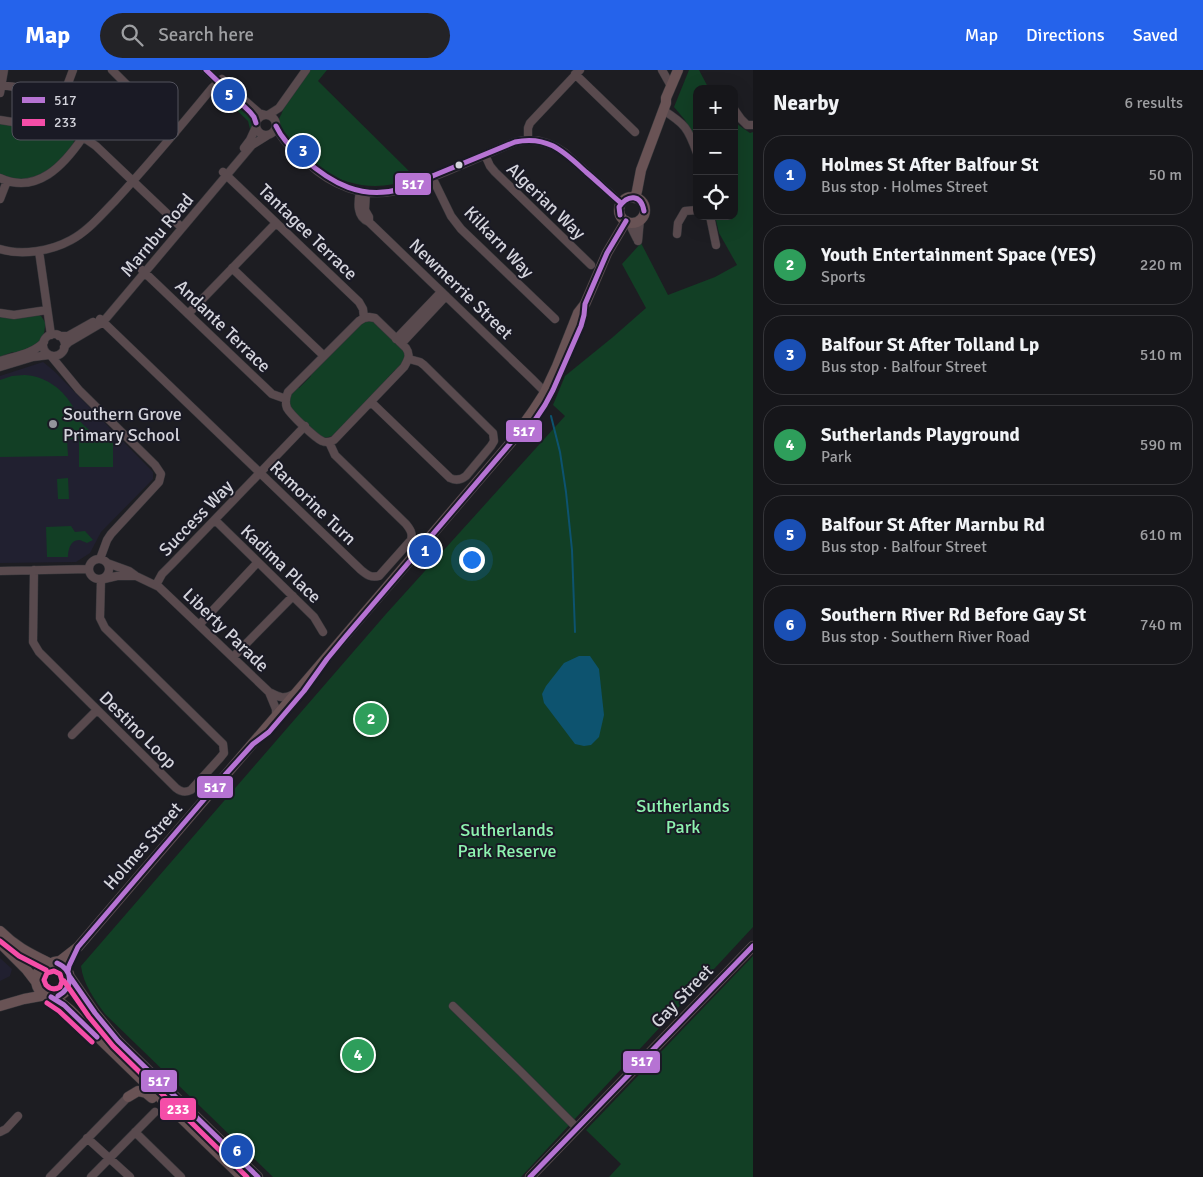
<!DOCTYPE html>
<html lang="en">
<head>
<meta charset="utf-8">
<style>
	body { margin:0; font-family:Signika,sans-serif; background:#232327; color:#f1f3f6 }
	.controls { position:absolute; right:15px; top:15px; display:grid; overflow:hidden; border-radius:10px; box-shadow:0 5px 20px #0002 }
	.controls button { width:45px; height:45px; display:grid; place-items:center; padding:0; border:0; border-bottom:1px solid #353539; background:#16161a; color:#f1f3f6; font:25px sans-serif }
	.you { position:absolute; left:471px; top:489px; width:18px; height:18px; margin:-12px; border:4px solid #fff; border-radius:50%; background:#1a73e8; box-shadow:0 0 0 8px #1a73e833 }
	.badge { display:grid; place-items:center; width:32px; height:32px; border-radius:50%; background:#2563eb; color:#fff; font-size:16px; font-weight:700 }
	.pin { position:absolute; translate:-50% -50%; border:2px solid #fff; box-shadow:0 1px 5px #0006 }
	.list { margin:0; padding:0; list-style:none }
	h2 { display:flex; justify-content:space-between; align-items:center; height:65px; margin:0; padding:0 20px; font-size:21px }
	h2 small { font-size:16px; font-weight:400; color:#9e9fa2 }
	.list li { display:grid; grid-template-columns:32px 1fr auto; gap:15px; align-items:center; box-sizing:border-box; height:80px; margin:0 10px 10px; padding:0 10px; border:1px solid #353539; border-radius:20px }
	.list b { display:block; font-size:19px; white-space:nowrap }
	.list p { margin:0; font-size:16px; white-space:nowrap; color:#9e9fa2 }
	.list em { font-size:16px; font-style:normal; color:#9e9fa2 }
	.icon { flex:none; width:28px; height:28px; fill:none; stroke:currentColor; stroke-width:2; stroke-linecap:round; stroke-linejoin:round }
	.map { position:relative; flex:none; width:753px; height:1107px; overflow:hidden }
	header { display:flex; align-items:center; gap:30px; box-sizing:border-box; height:70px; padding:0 25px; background:#2563eb; color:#fff }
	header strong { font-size:24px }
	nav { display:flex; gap:28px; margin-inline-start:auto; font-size:18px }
	.search { width:350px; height:45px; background:#232327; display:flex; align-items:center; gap:12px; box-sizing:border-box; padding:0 18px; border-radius:28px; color:#9e9fa2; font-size:19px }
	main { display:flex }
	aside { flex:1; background:#16161a }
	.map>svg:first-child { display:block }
</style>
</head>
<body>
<header>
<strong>Map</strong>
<div class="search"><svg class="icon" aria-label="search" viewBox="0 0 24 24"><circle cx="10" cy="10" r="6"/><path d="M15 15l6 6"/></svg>Search here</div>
<nav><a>Map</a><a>Directions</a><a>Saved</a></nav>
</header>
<main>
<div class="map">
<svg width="753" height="1107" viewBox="0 0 753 1107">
	<rect width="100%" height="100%" fill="#1d1d22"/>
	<path fill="#212030" d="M43 292 54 301 153 402V409L101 462 90 483 76 492 0 493V306Z
		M0 888 12 899 10 906 0 911Z"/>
	<path fill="#123f25" d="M310 0H327L318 11 411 103 410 109C381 121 349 117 321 100 312 95 304 84 296 76 290 70 278 62 278 52 278 51 280 46 281 45 287 28 299 14 310 0Z
		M689 0H699L709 19H697V75L685 50 674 37Z
		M221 19 254 50 253 62 250 59 248 51 216 20Z
		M734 51 737 54 750 63 753 62V857L521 1107H273L105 944C95 930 83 914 81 896L386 544 565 346 553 335 565 306 613 267 646 238 622 194 641 173 668 225 715 207 737 195 719 163 715 146H734Z
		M0 52 54 60 72 66 74 71 73 76 53 98 41 107 17 110 0 104Z
		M38 245 41 246 45 252C46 275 32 277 14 284L13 282 4 285V287L0 288V246Z
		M367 250 374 251 404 281 405 288 397 300H395L384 312V314L332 366 325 368 319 366C311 359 289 341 289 332 289 326 293 322 297 317L299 318 311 306V304L360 253Z
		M24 305C44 306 61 317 72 335 74 339 75 345 78 349 81 353 85 356 89 360H79V367H113V397H79V368L67 370 68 386 0 387V310L12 306Z
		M68 408 69 429H58L57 409Z
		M71 456 75 462 85 461 93 470 87 473C84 472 81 470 79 470 70 470 68 481 68 487H47L46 457Z
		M753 886V1107H609L621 1094 586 1060Z"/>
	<path fill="#0d536f" d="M579 586H590L599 599 604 645 599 667 591 675 584 676 575 674 544 633 542 624 546 616 564 593Z"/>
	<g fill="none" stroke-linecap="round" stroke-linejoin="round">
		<path stroke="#0d536f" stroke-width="2" d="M551 346 560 382 566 422 572 480 575 562"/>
		<g stroke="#37373b" stroke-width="9">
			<path id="minor" d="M112 0 175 63
				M206 0 250 42 254 47 256 53
				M662 0 671 16
				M575 4 635 62
				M1 15 65 24
				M0 23 4 0
				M243 29 259 43 265 45
				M734 39 741 49 747 55H753
				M663 40C685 54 688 58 697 83
				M256 55a10 10 0 1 1 20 0a10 10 0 1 1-20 0Z
				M268 45 279 38 306 0
				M0 50 69 61 83 67 96 76 179 155
				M276 56C282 72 296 82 308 93 331 115 363 128 395 121 412 117 429 108 445 102 468 92 492 82 515 72 534 67 550 72 565 83L621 133
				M60 59 67 16 73 0
				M528 70V58L530 53 580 0
				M244 78 250 70 256 57
				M485 85 490 96 495 102 591 195
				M223 102 359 232 363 239 364 248
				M432 107 451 146 461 159 555 249
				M0 108C37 125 64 95 83 67
				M360 121C358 132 356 147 369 152L532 309 545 322 550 325
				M366 122 365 140 369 147V152
				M0 129 7 111
				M710 146 716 175
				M629 153 637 169
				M677 164 678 153 685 141 697 140
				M638 171 640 149
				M0 179C22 186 51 181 71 170 88 161 101 145 114 132 148 95 180 57 212 18L222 9
				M39 181 51 265
				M232 198 324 286
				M142 200 272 324 286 329
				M0 243 14 245 47 240
				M188 244 276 153
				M369 247 375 248 406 278C411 285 408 290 404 297L334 370C330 372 326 373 322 371 315 368 290 344 287 338 285 333 286 327 288 322L359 251 364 248Z
				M100 249 361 500C367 505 371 508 379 506L411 470C413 463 410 459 406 454L335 385 329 372
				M43 275a11 11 0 1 1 22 0a11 11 0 1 1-22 0Z
				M59 266H68L93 252
				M396 269 441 222
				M402 273 446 226
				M64 277 69 272 103 252 252 75 268 65
				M51 286 79 320 155 395 161 404 159 412 111 464 107 470 100 489
				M0 291C15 286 33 284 44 272
				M0 297 33 287 49 285
				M371 332 450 408C456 411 461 410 466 406L491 376 494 371 493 363 424 295 420 292 409 289
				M215 450 314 547 323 562
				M89 499a10 10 0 1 1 20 0a10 10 0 1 1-20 0Z
				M107 493 129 501 136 506 159 517 269 622C279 627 283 630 294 624
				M34 500 33 572 39 582 176 718C181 722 185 723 191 720L220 688 224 683 223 674 105 558 100 548 101 509
				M0 501 89 499
				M104 509 117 506H134
				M156 515 162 504 172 494 305 356
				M199 555 258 492
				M233 587 293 526
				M269 622 276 639V647
				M72 665 97 640
				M453 936 521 1002 577 1058
				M0 1062 6 1059 18 1046
				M135 1062 181 1107
				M87 1068 130 1107
				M50 1107 128 1027
				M91 1107 155 1042"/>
		</g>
		<g stroke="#37373b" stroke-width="11">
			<path id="major" d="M619 140a13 13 0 1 1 26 0a13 13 0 1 1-26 0Z
				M635 128 637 121 641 100 666 33V28L678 0
				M0 861C16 877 29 883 49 893
				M0 873 26 899 36 912
				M54 892 60 891 78 877 519 363 523 355 533 341 544 324 557 296 578 243 585 234 607 183 626 151
				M36 910a17 17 0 1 1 34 0a17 17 0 1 1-34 0Z
				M70 907 95 943 118 971 258 1107
				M51 927 60 932 70 940 242 1107
				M0 936 24 929 46 925
				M128 1027 138 1021 146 1023 152 1028
				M530 1107 753 876"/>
		</g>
		<use href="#minor" stroke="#594a4e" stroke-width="8"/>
		<use href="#major" stroke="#695355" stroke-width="10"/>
		<g stroke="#1a1a25" stroke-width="9">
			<path id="bus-1" d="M206 0 250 42 254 47 256 53
				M276 56C282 69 292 79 303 88 332 114 362 130 401 119L515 72C548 65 564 82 586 102 598 112 609 123 621 133
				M620 145 619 137C628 124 641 124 644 141
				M57 893C74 901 73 917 58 926
				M68 901 69 896 78 877 225 705 253 674 269 662 304 621 327 589 346 566 519 363 529 359 545 335 553 320 581 256 584 245 585 234 607 183 626 151
				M70 907 95 943 118 971 258 1107
				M51 927 64 935 97 967
				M530 1107 753 876"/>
		</g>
		<g stroke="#1a1a25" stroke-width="9">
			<path id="bus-2" d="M0 871 19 886 46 900
				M64 911 89 947 113 976 247 1107
				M60 917C55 920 50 919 46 915L44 910 47 903 54 901 60 904 62 911 60 917
				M47 933 59 941 92 972"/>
		</g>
		<use href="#bus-1" stroke="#b673d3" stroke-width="5"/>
		<use href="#bus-2" stroke="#f54da8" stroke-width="5"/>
	</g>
	<circle fill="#d4d4dc" stroke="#1a1a25" stroke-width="2" cx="459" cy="95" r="4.5"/>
	<circle fill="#94949b" stroke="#1a1a25" stroke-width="2" cx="53" cy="354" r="5"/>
	<g text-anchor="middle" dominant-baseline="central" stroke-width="4" stroke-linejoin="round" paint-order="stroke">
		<g font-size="18" fill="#d4d4dc" stroke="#1a1a25">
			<text transform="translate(546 131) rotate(44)">Algerian Way</text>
			<text transform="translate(308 162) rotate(44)">Tantagee Terrace</text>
			<text transform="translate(157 165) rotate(-50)">Marnbu Road</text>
			<text transform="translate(499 172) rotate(46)">Kilkarn Way</text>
			<text transform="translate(461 219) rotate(44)">Newmerrie Street</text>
			<text transform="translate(223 256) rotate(44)">Andante Terrace</text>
			<text transform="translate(313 433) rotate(44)">Ramorine Turn</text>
			<text transform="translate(196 448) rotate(-46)">Success Way</text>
			<text transform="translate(281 494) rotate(44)">Kadima Place</text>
			<text transform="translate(226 560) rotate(44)">Liberty Parade</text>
			<text transform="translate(138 660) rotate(45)">Destino Loop</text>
			<text transform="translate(143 776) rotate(-49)">Holmes Street</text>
			<text transform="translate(682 926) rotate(-46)">Gay Street</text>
		</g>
		<g font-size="18" fill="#d4d4dc" stroke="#1a1a25" text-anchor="start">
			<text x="63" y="344">Southern Grove<tspan x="63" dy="21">Primary School</tspan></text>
		</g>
		<g font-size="18" fill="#8ef4b0" stroke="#1a1a25">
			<text x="683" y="736">Sutherlands<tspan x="683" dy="21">Park</tspan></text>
			<text x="507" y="760">Sutherlands<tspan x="507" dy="21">Park Reserve</tspan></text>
		</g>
	</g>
	<rect x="12" y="12" width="166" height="58" rx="8" fill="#1a1a25" stroke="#52525c" stroke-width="1"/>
	<rect x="22" y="27" width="23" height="6" fill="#b673d3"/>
	<rect x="22" y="49" width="23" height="7" fill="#f54da8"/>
	<g font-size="14" fill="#d4d4dc">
		<text x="54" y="35">517</text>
		<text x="54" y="57">233</text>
	</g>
	<g stroke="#1a1a25" stroke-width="2">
		<rect x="394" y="102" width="38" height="24" rx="5" fill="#b673d3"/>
		<rect x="505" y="349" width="38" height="24" rx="5" fill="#b673d3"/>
		<rect x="196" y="705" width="38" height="24" rx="5" fill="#b673d3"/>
		<rect x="622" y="980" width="39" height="24" rx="5" fill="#b673d3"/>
		<rect x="140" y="999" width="38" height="24" rx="5" fill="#b673d3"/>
		<rect x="159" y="1027" width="38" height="24" rx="5" fill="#f54da8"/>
	</g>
	<g font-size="14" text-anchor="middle" font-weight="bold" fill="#fff">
		<text x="413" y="119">517</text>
		<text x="524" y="366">517</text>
		<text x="215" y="722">517</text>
		<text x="642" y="996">517</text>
		<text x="159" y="1016">517</text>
		<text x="178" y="1044">233</text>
	</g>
</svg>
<div class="controls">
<button>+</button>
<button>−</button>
<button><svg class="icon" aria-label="locate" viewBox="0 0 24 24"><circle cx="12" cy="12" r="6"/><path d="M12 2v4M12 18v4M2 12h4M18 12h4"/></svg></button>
</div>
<div class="you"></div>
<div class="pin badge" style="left:425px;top:481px;background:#1a4fb4">1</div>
<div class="pin badge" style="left:371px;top:649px;background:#2e9e5b">2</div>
<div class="pin badge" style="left:303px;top:81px;background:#1a4fb4">3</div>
<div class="pin badge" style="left:358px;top:985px;background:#2e9e5b">4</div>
<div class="pin badge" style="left:229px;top:25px;background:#1a4fb4">5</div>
<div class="pin badge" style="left:237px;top:1081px;background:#1a4fb4">6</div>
</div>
<aside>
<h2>Nearby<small>6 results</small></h2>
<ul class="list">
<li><span class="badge" style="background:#1a4fb4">1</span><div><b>Holmes St After Balfour St</b><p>Bus stop · Holmes Street</p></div><em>50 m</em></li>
<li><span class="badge" style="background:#2e9e5b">2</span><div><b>Youth Entertainment Space (YES)</b><p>Sports</p></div><em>220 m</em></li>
<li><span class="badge" style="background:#1a4fb4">3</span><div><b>Balfour St After Tolland Lp</b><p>Bus stop · Balfour Street</p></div><em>510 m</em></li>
<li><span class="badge" style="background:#2e9e5b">4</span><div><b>Sutherlands Playground</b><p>Park</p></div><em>590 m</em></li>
<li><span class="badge" style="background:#1a4fb4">5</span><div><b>Balfour St After Marnbu Rd</b><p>Bus stop · Balfour Street</p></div><em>610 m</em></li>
<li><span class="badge" style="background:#1a4fb4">6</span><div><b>Southern River Rd Before Gay St</b><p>Bus stop · Southern River Road</p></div><em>740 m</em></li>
</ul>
</aside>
</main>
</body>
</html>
